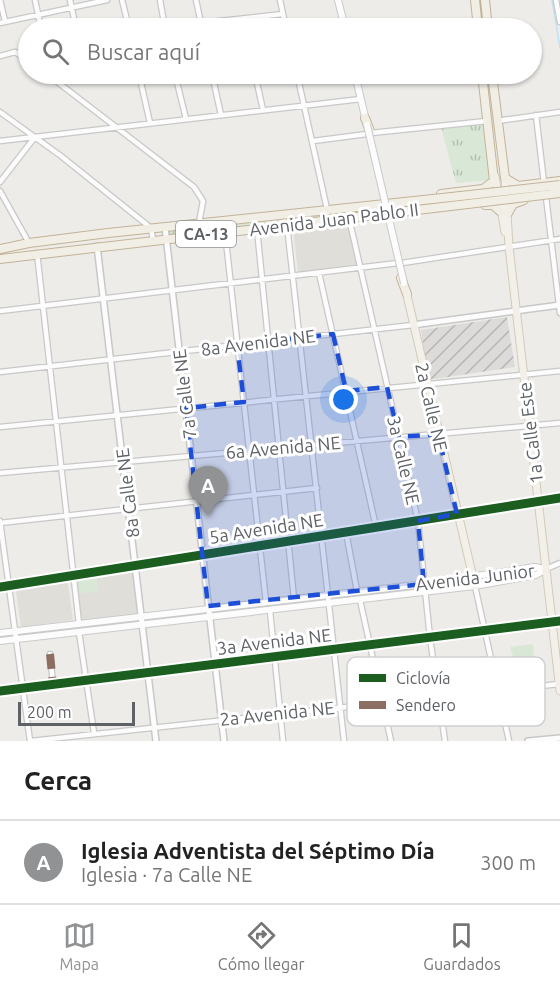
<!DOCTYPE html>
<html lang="es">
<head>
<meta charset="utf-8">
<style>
	body { margin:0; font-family:Ubuntu,sans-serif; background:#f6f6f6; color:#222 }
	.scale { position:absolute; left:18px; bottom:15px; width:117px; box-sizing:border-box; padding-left:6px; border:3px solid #5e6266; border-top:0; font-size:16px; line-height:21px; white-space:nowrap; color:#5e6266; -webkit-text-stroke:4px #fff; paint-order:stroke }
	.you { position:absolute; left:344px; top:400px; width:21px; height:21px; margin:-15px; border:4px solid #fff; border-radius:50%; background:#1a73e8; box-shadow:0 0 0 9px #1a73e833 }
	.badge { display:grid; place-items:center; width:39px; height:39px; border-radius:50%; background:#909294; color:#fff; font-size:20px; font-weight:700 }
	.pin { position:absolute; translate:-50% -50px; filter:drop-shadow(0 2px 3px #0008) }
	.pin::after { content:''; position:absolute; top:32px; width:21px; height:18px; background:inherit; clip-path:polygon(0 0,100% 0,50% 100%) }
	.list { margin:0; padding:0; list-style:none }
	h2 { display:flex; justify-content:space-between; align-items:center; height:78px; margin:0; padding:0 24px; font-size:26px }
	h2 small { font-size:20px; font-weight:400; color:#767676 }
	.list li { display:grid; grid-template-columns:39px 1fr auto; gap:18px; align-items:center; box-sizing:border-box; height:84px; padding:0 24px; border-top:2px solid #e0e0e0 }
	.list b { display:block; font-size:22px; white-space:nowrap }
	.list p { margin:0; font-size:20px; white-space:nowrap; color:#767676 }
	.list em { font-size:20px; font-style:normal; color:#767676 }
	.icon { flex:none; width:33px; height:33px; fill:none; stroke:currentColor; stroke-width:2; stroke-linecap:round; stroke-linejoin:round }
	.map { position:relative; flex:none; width:560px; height:741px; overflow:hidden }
	.search { position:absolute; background:#fff; box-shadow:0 2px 4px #0004; left:18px; right:18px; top:18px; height:66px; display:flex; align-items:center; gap:15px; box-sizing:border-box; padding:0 21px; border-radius:33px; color:#767676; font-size:22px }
	.sheet { height:162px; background:#fff }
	nav { display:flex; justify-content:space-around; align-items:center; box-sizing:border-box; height:84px; border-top:2px solid #e0e0e0; background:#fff; font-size:16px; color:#767676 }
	nav a { display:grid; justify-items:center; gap:3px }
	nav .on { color:#909294 }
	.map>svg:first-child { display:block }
</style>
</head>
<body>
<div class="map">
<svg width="560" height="741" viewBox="0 0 560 741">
	<defs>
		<pattern id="industrial-furrows" width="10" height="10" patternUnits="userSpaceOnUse" patternTransform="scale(1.5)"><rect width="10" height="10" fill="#dddbd9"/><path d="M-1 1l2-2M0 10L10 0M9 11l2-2" fill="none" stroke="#b6b5b4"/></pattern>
		<pattern id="park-tufts" width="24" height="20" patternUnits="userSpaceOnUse" patternTransform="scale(1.5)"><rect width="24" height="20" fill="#d9e8d6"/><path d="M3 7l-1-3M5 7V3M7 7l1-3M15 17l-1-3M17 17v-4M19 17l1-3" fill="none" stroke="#b3bfb1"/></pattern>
	</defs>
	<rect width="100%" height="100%" fill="#edece9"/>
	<path fill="url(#industrial-furrows)" d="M507 317 515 367 428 380 421 330Z"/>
	<path fill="#e0ded9" d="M349 223 358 264 298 272 293 228Z
		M132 566 137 616 81 621 75 573Z
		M67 577 73 620 21 627 15 584Z"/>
	<path fill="#d9e8d6" d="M96 575 98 591 77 594 75 577Z
		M533 644 534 660 515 662 510 647Z"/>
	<path fill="url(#park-tufts)" d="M485 123 492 180 456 183 441 127Z
		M384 204 385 213 166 239 165 227Z"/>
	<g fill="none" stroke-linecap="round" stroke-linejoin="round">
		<path stroke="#c1e2f4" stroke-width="1.5" d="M552 0 560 48"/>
		<g stroke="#c8c8c8" stroke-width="7">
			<path id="minor" d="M0 0 5 21
				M35 0 41 28
				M70 0 76 28
				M122 0 129 28
				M160 0 165 28
				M196 0 202 28
				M280 0 286 28
				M556 0 560 22
				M243 19 245 28
				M0 23 107 0
				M156 28 283 14
				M0 56 15 52 28 60
				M47 74 194 187 203 201 199 223
				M139 74 150 123
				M175 74 186 119
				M212 74 221 115
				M255 74 263 110
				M297 74 327 209
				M0 112 61 156 151 228 153 240
				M536 115 544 183
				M497 121 560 112
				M371 133 487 121
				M0 141 361 99
				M313 141 367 134
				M0 182 35 137
				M0 191 29 243
				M546 197 560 313
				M349 218 418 521 430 638 445 741
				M287 225 344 741
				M257 229 294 599
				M225 232 266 602
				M37 253 79 624
				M402 263 560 239
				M319 273 376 527
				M0 311 398 263
				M0 372 413 325
				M0 427 560 371
				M0 473 560 423
				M0 521 30 741
				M0 523 317 488
				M346 532 357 591
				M546 569 560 563
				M475 586 509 741
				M0 587 560 498
				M360 600 391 741
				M270 611 283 741
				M79 632 94 733
				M50 654 53 684
				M0 691 560 621
				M31 741 559 684"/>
		</g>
		<g stroke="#c8c8c8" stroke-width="8">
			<path id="tertiary" d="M165 227 224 741
				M97 246 156 741
				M413 325 560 305
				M528 741 560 738"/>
		</g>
		<g stroke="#cacaca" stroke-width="8">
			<path id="secondary" d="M338 0 345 28
				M355 74 366 121
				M0 633 424 584 535 567 545 569
				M0 641 475 586 536 575 546 569"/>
		</g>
		<g stroke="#d3cab9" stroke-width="9">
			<path id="primary" d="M495 176 505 232
				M505 178 509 247 560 691
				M406 291 475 586"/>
		</g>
		<g stroke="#c3b298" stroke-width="10">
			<path id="trunk" d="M475 0 478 28
				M485 0 488 28
				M492 74 505 178 518 186 560 181
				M365 118 370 131
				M441 194 483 189 494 181 482 74
				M485 205H493L501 212
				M508 213 513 204 524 200
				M0 249 29 243 108 233 433 199
				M0 259 434 208
				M401 278 407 294"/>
		</g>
		<use href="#minor" stroke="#fcfcfc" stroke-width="4.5"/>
		<use href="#tertiary" stroke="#fcfcfc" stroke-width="5"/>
		<use href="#secondary" stroke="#fcfcfc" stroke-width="6"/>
		<use href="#primary" stroke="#f3f0e9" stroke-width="7"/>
		<use href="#trunk" stroke="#f1eee6" stroke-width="8"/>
		<g stroke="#cacaca" stroke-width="8" stroke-linecap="butt">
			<path id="secondary-bridge" d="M367 125 404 283"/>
		</g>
		<g stroke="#c3b298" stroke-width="10" stroke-linecap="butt">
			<path id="trunk-bridge" d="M433 199 560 185
				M434 208 560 193"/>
		</g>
		<use href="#secondary-bridge" stroke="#fcfcfc" stroke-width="6"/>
		<use href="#trunk-bridge" stroke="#f1eee6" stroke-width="8"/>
		<path stroke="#8d6e63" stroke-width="8" stroke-dasharray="15 8" stroke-linecap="butt" d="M50 654 53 684"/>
		<g stroke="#fff" stroke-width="13">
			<path id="cycleway" d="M0 587 560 498
				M0 691 560 621"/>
		</g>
		<use href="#cycleway" stroke="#1b5e20" stroke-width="9"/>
	</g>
	<path fill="#1d4ed8" fill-opacity="0.2" stroke="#1d4ed8" stroke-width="4.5" stroke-dasharray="12 8" stroke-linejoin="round" d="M333 334 346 391 387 387 399 437 438 434 457 514 418 521 424 584 208 606 186 408 244 402 237 345Z"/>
	<g text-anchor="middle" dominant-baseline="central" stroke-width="6" stroke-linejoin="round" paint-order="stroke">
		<rect fill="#fff" stroke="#8e9194" stroke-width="1.5" x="176" y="221" width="60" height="26" rx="4.5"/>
		<g font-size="16" font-weight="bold" fill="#5e6266">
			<text x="206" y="234">CA-13</text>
		</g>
		<g font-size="18" fill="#5e6266" stroke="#fff">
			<text transform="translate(334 219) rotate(-7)">Avenida Juan Pablo II</text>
			<text transform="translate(258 342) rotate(-7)">8a Avenida NE</text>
			<text transform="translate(184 394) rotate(-97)">7a Calle NE</text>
			<text transform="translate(432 407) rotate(77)">2a Calle NE</text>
			<text transform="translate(530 433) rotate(-97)">1a Calle Este</text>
			<text transform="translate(283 447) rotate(-5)">6a Avenida NE</text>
			<text transform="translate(404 460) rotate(77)">3a Calle NE</text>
			<text transform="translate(127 493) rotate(-97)">8a Calle NE</text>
			<text transform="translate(266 528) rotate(-9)">5a Avenida NE</text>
			<text transform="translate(475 577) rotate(-7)">Avenida Junior</text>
			<text transform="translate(274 641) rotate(-7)">3a Avenida NE</text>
			<text transform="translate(277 713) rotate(-6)">2a Avenida NE</text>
		</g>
	</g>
	<rect x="347" y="657" width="198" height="69" rx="9" fill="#fff" stroke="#cfd0d1" stroke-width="1.5"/>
	<rect x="359" y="674" width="27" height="8" fill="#1b5e20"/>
	<rect x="359" y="701" width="27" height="8" fill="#8d6e63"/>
	<g font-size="16" fill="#5e6266">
		<text x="396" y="684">Ciclovía</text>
		<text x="396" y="711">Sendero</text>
	</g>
</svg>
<div class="scale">200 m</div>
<div class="you"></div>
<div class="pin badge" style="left:208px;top:516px">A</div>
<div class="search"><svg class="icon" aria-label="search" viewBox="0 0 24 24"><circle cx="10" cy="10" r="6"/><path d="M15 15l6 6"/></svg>Buscar aquí</div>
</div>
<section class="sheet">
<h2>Cerca<small></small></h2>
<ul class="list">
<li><span class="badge">A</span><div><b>Iglesia Adventista del Séptimo Día</b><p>Iglesia · 7a Calle NE</p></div><em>300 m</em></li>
</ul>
</section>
<nav>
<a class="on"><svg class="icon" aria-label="map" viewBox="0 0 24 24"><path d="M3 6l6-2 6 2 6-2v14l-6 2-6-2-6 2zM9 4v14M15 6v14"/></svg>Mapa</a>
<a><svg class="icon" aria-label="directions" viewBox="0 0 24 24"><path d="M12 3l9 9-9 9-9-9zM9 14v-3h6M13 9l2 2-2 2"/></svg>Cómo llegar</a>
<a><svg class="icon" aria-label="saved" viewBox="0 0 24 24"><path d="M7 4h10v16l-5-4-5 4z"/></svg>Guardados</a>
</nav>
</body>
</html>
